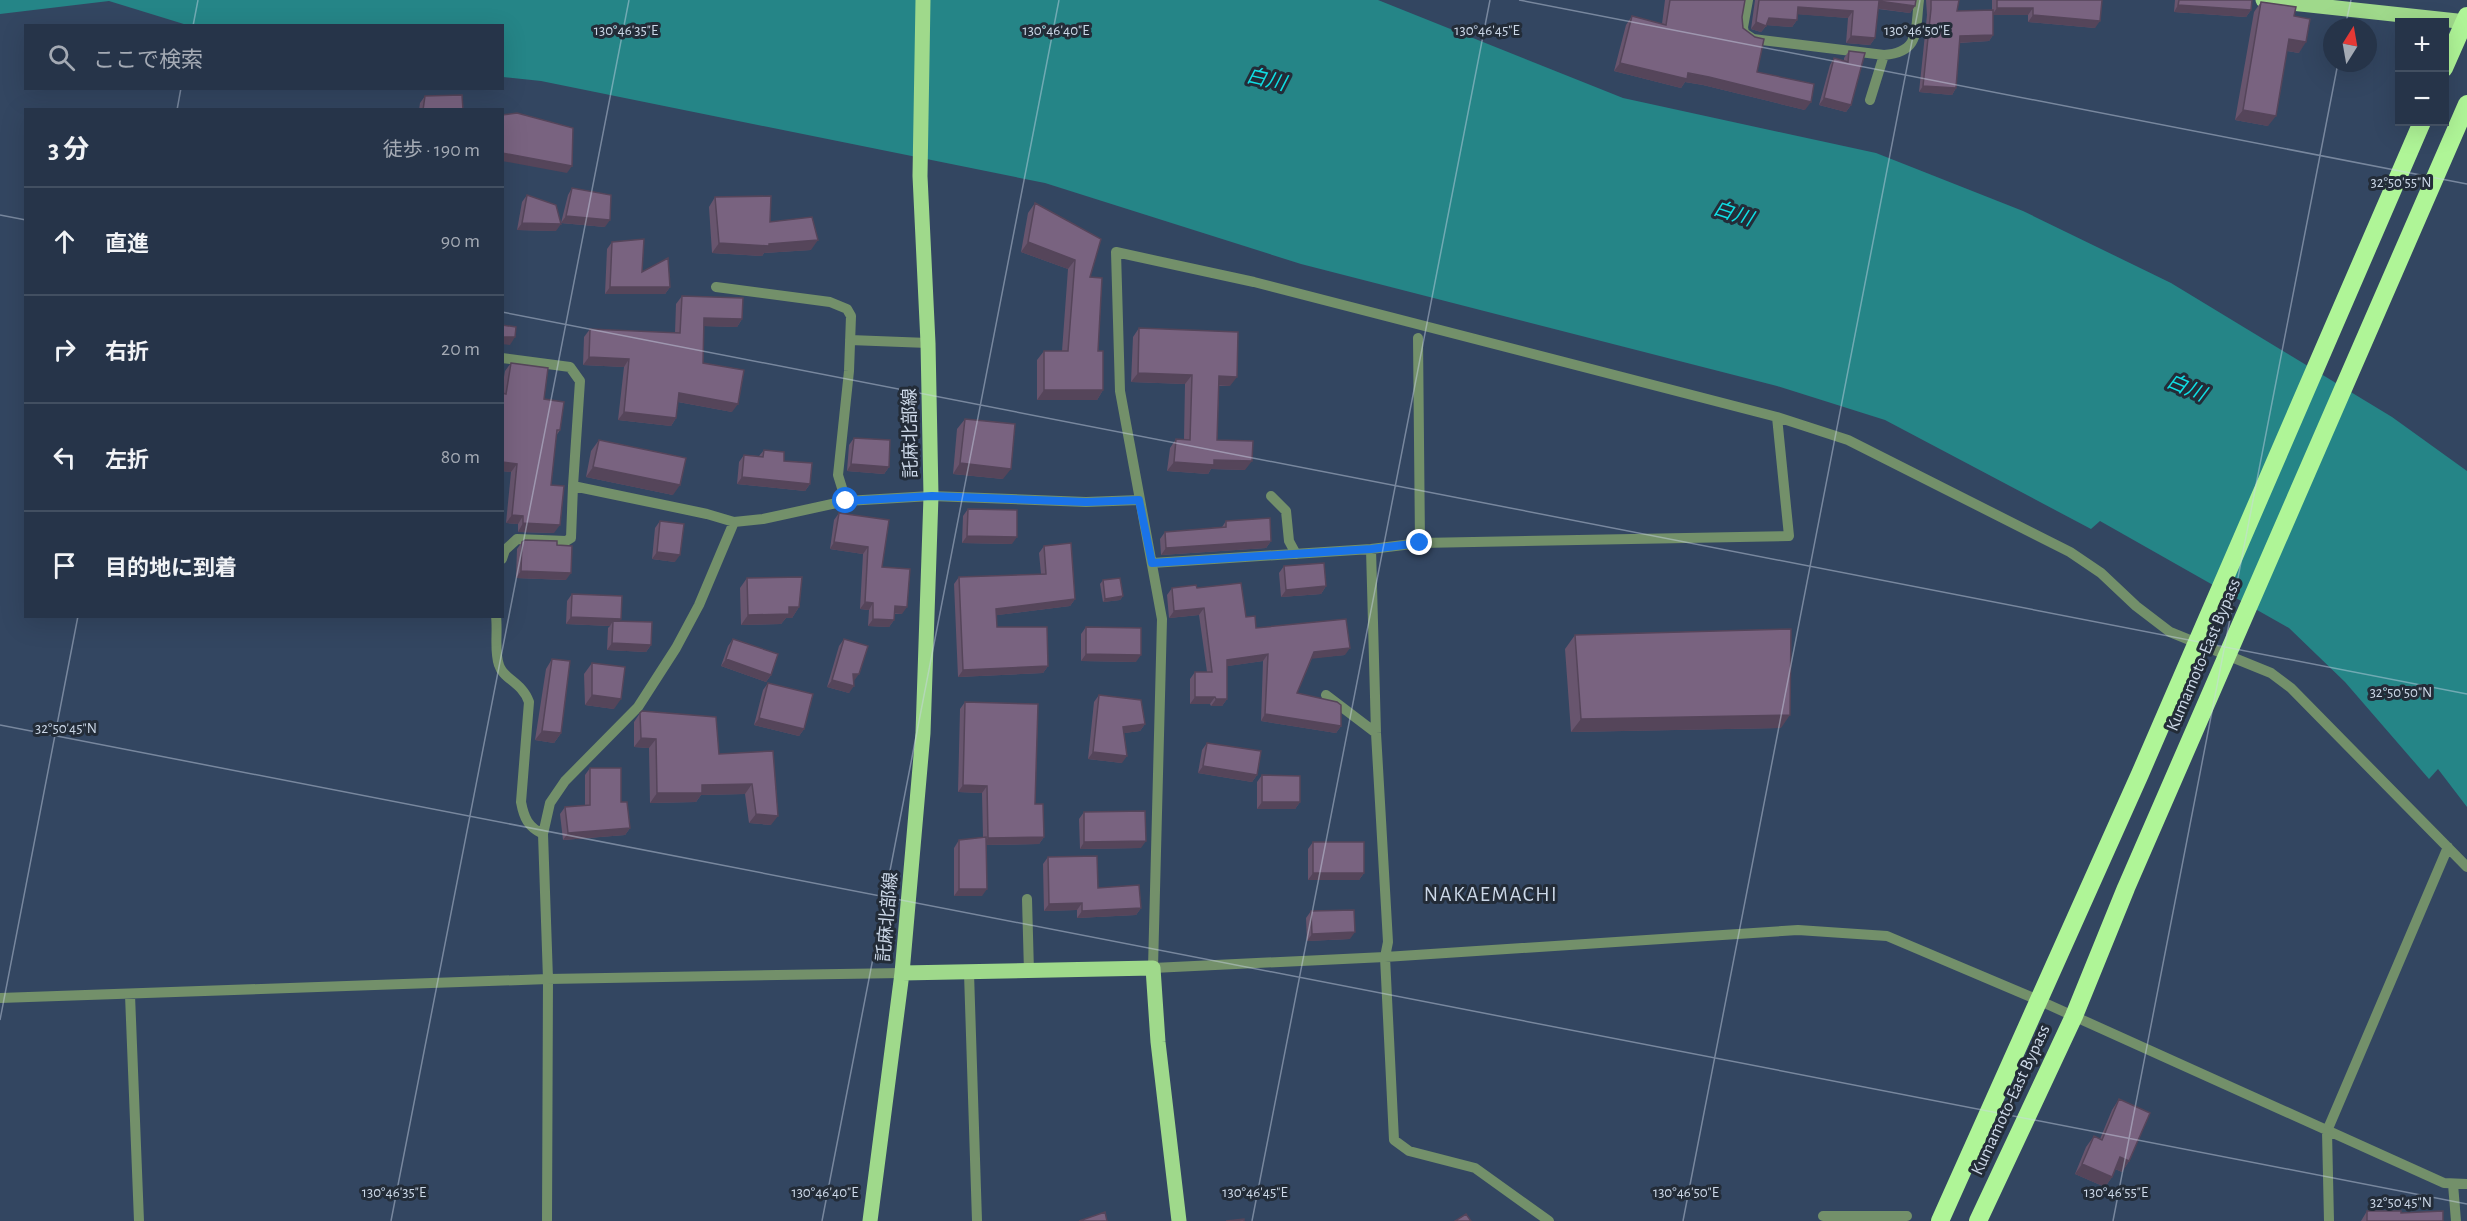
<!DOCTYPE html>
<html lang="ja">
<head>
<meta charset="utf-8">
<style>
	body { margin:0; font-family:"Alegreya Sans","Noto Sans JP",sans-serif; background:#323f53; color:#f1f3f6 }
	.controls { position:absolute; right:18px; top:18px; display:grid; overflow:hidden; border-radius:0px; box-shadow:0 6px 24px #0002 }
	.controls button { width:54px; height:54px; display:grid; place-items:center; padding:0; border:0; border-bottom:2px solid #424f61; background:#263449; color:#f1f3f6; font:30px sans-serif }
	.compass { position:absolute; left:2323px; top:18px; width:54px; height:54px; border-radius:50%; background:#263449; box-shadow:0 6px 24px #0002; rotate:11deg }
	.stop { position:absolute; width:18px; height:18px; margin:-14px; border:4px solid #1a73e8; border-radius:50%; background:#fff }
	.stop.end { background:#1a73e8; border-color:#fff; box-shadow:0 2px 6px #0008 }
	.list { margin:0; padding:0; list-style:none }
	h2 { display:flex; justify-content:space-between; align-items:center; height:78px; margin:0; padding:0 24px; font-size:26px }
	h2 small { font-size:20px; font-weight:400; color:#a4aab4 }
	.list li { display:grid; grid-template-columns:39px 1fr auto; gap:18px; align-items:center; box-sizing:border-box; height:108px; padding:0 24px; border-top:2px solid #424f61 }
	.list b { display:block; font-size:22px; white-space:nowrap }
	.list em { font-size:20px; font-style:normal; color:#a4aab4 }
	.icon { flex:none; width:33px; height:33px; fill:none; stroke:currentColor; stroke-width:2; stroke-linecap:round; stroke-linejoin:round }
	.map { position:relative; flex:none; width:2467px; height:1221px; overflow:hidden }
	.search { position:absolute; background:#263449; box-shadow:0 6px 24px #0002; left:24px; top:24px; width:480px; height:66px; display:flex; align-items:center; gap:15px; box-sizing:border-box; padding:0 21px; border-radius:0px; color:#a4aab4; font-size:22px }
	.panel { position:absolute; background:#263449; box-shadow:0 6px 24px #0002; left:24px; top:108px; width:480px; height:510px; border-radius:0px }
	.map>svg:first-child { display:block }
</style>
</head>
<body>
<div class="map">
<svg width="2467" height="1221" viewBox="0 0 2467 1221">
	<rect width="100%" height="100%" fill="#334661"/>
	<path fill="#258587" d="M0 0H1378L1623 98 1876 153 2023 211 2171 283 2392 417 2467 471V807L2438 769 2429 779 2345 682 2289 628 2100 521 2091 529 1885 420 1777 386 1301 264 1045 183 541 81 503 77 502 26 187 25 109 1 0 14Z"/>
	<g fill="none" stroke-linecap="round" stroke-linejoin="round">
		<path stroke="#73906a" stroke-width="10" d="M1748 0 1743 27 1744 33 1753 39 1884 55C1921 52 1915 30 1919 0
			M1870 100 1884 55
			M716 287 830 302 847 309 851 316 849 371 838 475 846 501
			M1418 338 1420 543
			M850 340 928 343
			M502 358 570 367 580 381 573 486 707 514 734 522 763 519 846 501 931 496 1086 502 1139 500
			M1777 417 1254 282 1116 252 1120 391 1162 619 1153 968 1385 957 1798 930 1887 936 2038 1000 2444 1183 2467 1184
			M1271 496 1286 511 1289 541 1296 554
			M1371 549 1376 733 1388 942 1385 957 1394 1140 1409 1151 1475 1168 1549 1221
			M502 559 505 550 517 539 566 541 571 538 573 486
			M1152 563 1371 549 1420 543 1789 536 1777 417 1848 440 2070 552 2101 573 2136 606 2170 632 2271 673 2291 688 2467 867
			M496 616C498 632 494 651 499 665 503 679 522 682 529 702L521 802C524 818 528 827 543 834
			M1326 695 1376 733
			M1027 899 1029 972
			M969 973 977 1221
			M130 995 139 1221
			M0 998 548 979 902 973
			M2453 1184 2456 1221
			M1823 1216H1907
			M547 1221 548 979 543 834 550 803 565 781 638 707 676 648 699 605 734 522
			M2329 1221 2327 1131 2448 847"/>
		<path stroke="#9fd98b" stroke-width="15" d="M2263 0 2467 22
			M902 973 1153 968 1158 1042 1179 1221
			M870 1221 902 973 923 733 931 496 928 343 920 176 923 0"/>
		<path stroke="#aff597" stroke-width="18" d="M2444 68 2467 16
			M1940 1221 2140 774 2422 122
			M1978 1221 2074 1016 2126 888 2467 104"/>
	</g>
	<path fill="#68556e" d="M1665 0H1745L1742 17 1743 28 1757 72 1805 110 1703 85 1685 82 1681 88 1614 71 1626 25 1632 16 1662 24Z
		M1755 0H1916L1915 6 1910 13 1878 9 1875 38 1870 45 1846 43 1848 18 1798 14 1797 20 1792 27 1767 25 1761 32 1751 29Z
		M1926 0H1959L1957 11 1992 10V0H2102L2095 28 2028 22V15H1993V35L1989 41 1959 43 1956 88 1952 95 1919 92 1927 15Z
		M2175 0H2252L2251 10 2246 17 2174 12Z
		M2261 2 2294 16 2299 53 2287 51 2268 126 2235 120 2254 12Z
		M1849 51 1851 105 1846 112 1819 105 1830 65 1834 58 1844 61V58Z
		M425 96 463 110H419L420 103Z
		M572 188 605 227 561 223 568 195Z
		M527 195 556 231 517 230 522 202Z
		M715 197 770 222 811 250 764 253 762 256 712 253 709 207Z
		M1035 203 1090 277 1103 390 1097 400H1037V360L1044 351H1062L1068 269 1021 252 1028 213Z
		M612 242 642 272 670 287 665 294H605L607 249Z
		M682 296 742 319 737 327 704 326 703 363 732 412 678 402 676 418 671 426 618 420 624 367 583 365 584 337 590 329 675 333 676 304Z
		M1139 328 1230 386H1219L1217 440 1245 470 1211 469 1208 474 1167 471 1170 448 1176 439H1184L1185 384 1131 382 1133 337Z
		M511 363 544 399 560 430 556 436 551 485 554 533 518 532V524L506 523 511 472 502 471V389L505 371Z
		M965 419 1003 479 953 474 957 429Z
		M854 438 889 467 884 474 847 471 849 445Z
		M599 440 673 495 586 477 591 451Z
		M764 450 784 461 810 484 805 491 737 484 739 462 744 455 759 456Z
		M968 509 1012 544 962 543 963 516Z
		M839 513 889 520 882 567 902 614H894V620L889 627 868 626 869 610 860 609 863 554 830 549 834 520Z
		M660 521 675 562 652 559 655 528Z
		M1226 521 1271 541 1266 548 1161 555 1160 539 1165 532 1222 527Z
		M522 542 557 545 566 580 516 578 517 549Z
		M1044 546 1075 599 1070 606 997 615V627L1048 666 1043 673 958 677 954 584 959 577 1041 574 1039 553Z
		M1284 566 1326 586 1321 594 1281 597 1279 573Z
		M747 578 799 607 792 618H786L781 624 741 625 740 588Z
		M1103 580 1123 596 1120 600 1103 602 1100 584Z
		M1172 588H1197L1246 617 1256 628 1345 655 1312 658 1297 693 1341 726 1336 733 1261 721 1263 661 1227 666V699L1222 706H1211L1210 704H1190V679L1195 672H1207L1199 615 1169 618 1167 595Z
		M572 594 620 621 651 645 646 652 607 650 608 628 610 626 566 624 567 601Z
		M1086 627 1136 662 1081 661V634Z
		M1575 635 1781 728 1571 732 1565 649Z
		M733 639 771 675 766 682 721 666 728 646Z
		M844 639 854 681 849 693 827 687 839 646Z
		M552 659 561 733 554 743 535 740 546 669Z
		M592 663 614 709 585 705 584 674Z
		M768 683 804 729 799 736 754 725 763 690Z
		M1099 695 1145 724 1140 731 1124 733 1122 763 1088 759 1094 702Z
		M965 702 1035 804 1044 837 1039 844 986 845 982 896H954V848L959 840 983 838 982 793 958 792 960 709Z
		M640 713 719 754 773 751 771 825 749 823 745 794 701 795 696 802 650 803 649 748 634 747V722Z
		M1207 743 1257 775 1252 782 1198 773 1202 750Z
		M590 768 621 802 630 828 625 835 563 840 560 814 565 807 585 805V775Z
		M1262 775 1300 802 1295 809H1257V782Z
		M1084 812 1141 848 1080 849 1079 819Z
		M1313 842 1364 873 1359 880H1308V849Z
		M1048 857 1098 888 1141 908 1136 915 1077 918V910L1044 911 1043 864Z
		M1311 911 1350 939 1307 941 1306 918Z
		M2119 1099 2129 1161 2122 1172 2115 1169 2112 1177 2105 1187 2075 1174 2086 1147 2094 1136 2100 1139 2112 1110Z
		M2367 1211 2401 1213 2443 1221H2361Z"/>
	<path fill="#55455a" d="M1879 1 1915 6 1910 13 1874 8Z
		M2178 5 2251 10 2246 17 2174 12Z
		M1798 7 1853 11 1848 18 1793 14Z
		M1997 8H2033L2028 15H1992Z
		M2033 15 2100 21 2095 28 2028 22Z
		M1769 18 1797 20 1792 27 1764 25Z
		M1756 22 1766 26 1761 32 1751 29Z
		M1993 35 1989 41 1955 43 1960 36Z
		M1851 36 1875 38 1870 45 1846 43Z
		M2289 39 2306 42 2299 53 2282 50Z
		M1620 63 1709 77 1811 102 1805 110 1703 85 1685 82 1681 88 1614 71Z
		M1923 86 1956 88 1952 95 1919 92Z
		M1824 98 1851 105 1846 112 1819 105Z
		M2243 110 2276 116 2268 126 2235 120Z
		M502 153 572 166 567 173 502 161Z
		M566 216 610 220 605 227 561 223Z
		M522 223 561 224 556 231 517 230Z
		M818 240 811 250 764 253 762 256 712 253 719 243 769 244Z
		M1028 242 1075 260 1068 269 1021 252Z
		M610 287H670L665 294H605Z
		M704 318 742 319 737 327 699 326Z
		M502 337H515L510 345 502 344Z
		M589 357 629 359 624 367 583 365Z
		M1138 373 1192 375 1185 384 1131 382Z
		M1219 376 1237 377 1230 386 1213 385Z
		M1044 390H1103L1097 400H1037Z
		M679 393 738 404 732 412 673 401Z
		M624 412 676 418 671 426 618 420Z
		M1214 460 1252 461 1245 470 1211 469 1208 474 1167 471 1174 462Z
		M502 462 517 464 511 472 502 471Z
		M960 463 1011 469 1003 479 953 474Z
		M851 464 889 467 884 474 847 471Z
		M593 467 680 485 673 495 586 477Z
		M742 477 810 484 805 491 737 484Z
		M512 515 523 516 518 524 506 523Z
		M523 523 560 525 554 533 518 532Z
		M967 536 1017 537 1012 544 962 543Z
		M1271 541 1266 548 1161 555 1166 548Z
		M834 542 868 547 863 554 830 549Z
		M657 552 680 555 675 562 652 559Z
		M521 571 571 573 566 580 516 578Z
		M1326 586 1321 594 1281 597 1286 590Z
		M1123 596 1120 600 1103 602 1105 599Z
		M1075 599 1070 606 991 616 996 609Z
		M865 602 873 603 869 610 860 609Z
		M895 606 907 607 902 614 890 613Z
		M789 607H799L792 618H786L781 624 741 625 748 615Z
		M1204 608 1199 615 1169 618 1174 611Z
		M571 617 621 619 616 626 613 621 610 626 566 624Z
		M873 619 894 620 889 627 868 626Z
		M612 643 651 645 646 652 607 650Z
		M1350 648 1345 655 1310 659 1314 652Z
		M1086 654 1141 655 1136 662 1081 661Z
		M1268 654 1263 661 1222 667 1227 660Z
		M726 659 771 675 766 682 721 666Z
		M1048 666 1043 673 958 677 963 670Z
		M853 674H859L854 681H849Z
		M832 680 854 686 849 693 827 687Z
		M592 695 621 699 614 709 585 705Z
		M1195 697H1215L1210 704H1190Z
		M1216 699H1227L1222 706H1211Z
		M1265 714 1341 726 1336 733 1261 721Z
		M1790 715 1781 728 1571 732 1581 719Z
		M759 718 804 729 799 736 754 725Z
		M1145 724 1140 731 1118 734 1123 727Z
		M542 731 561 733 554 743 535 740Z
		M641 738 656 739 649 748 634 747Z
		M1093 752 1127 756 1122 763 1088 759Z
		M1203 766 1257 775 1252 782 1198 773Z
		M752 784 745 794 701 795 696 802 650 803 657 793 702 785Z
		M963 785 987 786 982 793 958 792Z
		M1262 802H1300L1295 809H1257Z
		M756 814 778 816 771 825 749 823Z
		M630 828 625 835 563 840 568 833Z
		M1044 837 1039 844 983 845 988 838Z
		M1146 841 1141 848 1080 849 1084 842Z
		M1313 873H1364L1359 880H1308Z
		M959 889H987L982 896H954Z
		M1082 903 1077 910 1044 911 1049 904Z
		M1141 908 1136 915 1077 918 1082 911Z
		M1355 932 1350 939 1307 941 1312 934Z
		M2120 1157 2129 1161 2122 1172 2113 1168Z
		M2082 1164 2112 1177 2105 1187 2075 1174Z"/>
	<path fill="#796380" stroke="#55455a" stroke-width="1.5" d="M1670 0H1745L1742 17 1743 28 1755 37 1764 39 1757 72 1814 84 1811 102 1709 77 1688 73 1687 79 1620 63 1632 16 1666 25Z
		M1759 0H1916L1915 6 1879 1 1875 38 1851 36 1853 11 1798 7 1797 20 1769 18 1766 26 1756 22Z
		M1931 0H1959L1957 11 1993 10V35L1960 36 1956 88 1923 86 1931 9Z
		M1997 0H2102L2100 21 2033 15V8H1997Z
		M2179 0H2252L2251 10 2178 5Z
		M2261 2 2296 7 2294 16 2310 19 2306 42 2289 39 2276 116 2243 110Z
		M1849 51 1865 53 1851 105 1824 98 1834 58 1848 62Z
		M462 95 463 110H423L425 96Z
		M517 113 573 128 572 166 502 153V115Z
		M572 188 611 195 610 220 566 216Z
		M527 195 556 205 561 224 522 223Z
		M771 196 770 222 812 217 818 240 769 244V246L719 243 715 197Z
		M1035 203 1101 239 1090 277 1102 278 1098 351H1103V390H1044V351H1068L1075 260 1028 242Z
		M644 239 642 272 668 258 670 287H610L612 242Z
		M682 296 743 298 742 319 704 318 703 363 744 370 738 404 679 393 676 418 624 412 629 359 589 357 590 329 680 333Z
		M502 325 516 327 515 337H502Z
		M1139 328 1238 332 1237 377 1219 376 1217 440 1253 441 1252 461 1214 460V465L1174 462 1176 439 1190 440 1192 375 1138 373Z
		M511 363 548 368 544 399 564 402 560 430H557L551 485 564 486 560 525 523 523V516L512 515 517 464 502 462V393L506 394Z
		M965 419 1015 424 1011 469 960 463Z
		M854 438 890 440 889 467 851 464Z
		M599 440 686 458 680 485 593 467Z
		M764 450 784 452V461L812 463 810 484 742 477 744 455 763 457Z
		M968 509 1017 510V537L967 536Z
		M839 513 889 520 882 567 910 569 907 607 895 606 894 620 873 619V603L865 602 868 547 834 542Z
		M1270 518 1271 541 1166 548 1165 532 1226 527V521Z
		M660 521 684 524 680 555 657 552Z
		M525 540 557 541V545L572 546 571 573 521 571 522 542Z
		M1071 543 1075 599 996 609 997 627H1047L1048 666 963 670 959 577 1046 574 1044 546Z
		M1324 563 1326 586 1286 590 1284 566Z
		M802 577 799 607H789V614L748 615 747 578Z
		M1120 578 1123 596 1105 599 1103 580Z
		M1241 583 1246 617 1255 616 1256 628 1346 619 1350 648 1314 652 1297 693 1337 702 1341 705V726L1265 714 1268 654 1227 660V699H1216L1215 697H1195V672H1212L1204 608 1174 611 1172 588 1196 585 1197 588Z
		M572 594 622 596 621 619 571 617Z
		M613 621 652 622 651 645 612 643Z
		M1086 627 1141 628V655L1086 654Z
		M1791 629 1790 715 1581 719 1575 635Z
		M733 639 778 654 771 675 726 659Z
		M844 639 868 646 859 674H853L854 686 832 680Z
		M552 659 570 661 561 733 542 731Z
		M592 663 625 667 621 699 592 695Z
		M768 683 813 694 804 729 759 718Z
		M1099 695 1141 700 1145 724 1123 727 1127 756 1093 752Z
		M965 702 1038 704 1035 804H1043L1044 837 988 838 987 786 963 785Z
		M642 711 716 717 719 754 773 751 778 816 756 814 752 784 702 785V793H657L656 739 641 738 640 713Z
		M1207 743 1261 751 1257 775 1203 766Z
		M590 768H621V802H627L630 828 568 833 565 807 590 805Z
		M1262 775 1300 776V802H1262Z
		M1145 811 1146 841 1084 842V812Z
		M986 837 987 889H959V840Z
		M1313 842H1364V873H1313Z
		M1097 856 1098 888 1139 885 1141 908 1082 911V903L1049 904 1048 857Z
		M1354 910 1355 932 1312 934 1311 911Z
		M2119 1099 2150 1113 2129 1161 2120 1157 2112 1177 2082 1164 2094 1136 2102 1140Z
		M2367 1211H2401V1213L2443 1211V1221H2367Z
		M1105 1212 1107 1221H1079Z
		M1466 1214 1471 1221H1455Z
		M1244 1219V1221H1226Z"/>
	<g fill="none" stroke-linecap="round" stroke-linejoin="round">
		<path stroke="#1a73e8" stroke-width="8" d="M846 501 932 496 1086 502 1139 500 1152 563 1371 549 1420 543"/>
	</g>
	<path fill="none" stroke="#ccd8e8" stroke-width="1.5" stroke-opacity="0.45" d="M1519 0 2467 184M193 26 198 0M2345 27 2351 0M177 110 181 88M0 215 26 220M502 312 2467 694M0 725 2467 1204M0 1020 78 616M391 1221 629 0M822 1221 1059 0M1252 1221 1490 0M1683 1221 1920 0M2113 1221 2338 63"/>
	<g text-anchor="middle" dominant-baseline="central" stroke-width="6" stroke-linejoin="round" paint-order="stroke">
		<g font-size="18" fill="#ccd8e8" stroke="#232c38">
			<text transform="translate(911 433) rotate(-91)">託麻北部線</text>
			<text transform="translate(2204 655) rotate(-67)">Kumamoto-East Bypass</text>
			<text transform="translate(888 917) rotate(-85)">託麻北部線</text>
			<text transform="translate(2011 1100) rotate(-65)">Kumamoto-East Bypass</text>
		</g>
		<g font-size="20" font-style="italic" fill="#0fdee4" stroke="#232c38">
			<text transform="translate(1266 80) rotate(13)">白川</text>
			<text transform="translate(1733 214) rotate(18)">白川</text>
			<text transform="translate(2186 388) rotate(23)">白川</text>
		</g>
		<g font-size="21" letter-spacing="1.5" fill="#ccd8e8" stroke="#232c38">
			<text x="1491" y="894">NAKAEMACHI</text>
		</g>
	</g>
	<g font-size="15" text-anchor="middle" fill="#ccd8e8" stroke="#232c38" stroke-width="6" stroke-linejoin="round" paint-order="stroke">
		<text x="626" y="35">130°46'35"E</text>
		<text x="1056" y="35">130°46'40"E</text>
		<text x="1487" y="35">130°46'45"E</text>
		<text x="1917" y="35">130°46'50"E</text>
		<text x="2401" y="187">32°50'55"N</text>
		<text x="2401" y="697">32°50'50"N</text>
		<text x="66" y="733">32°50'45"N</text>
		<text x="394" y="1197">130°46'35"E</text>
		<text x="825" y="1197">130°46'40"E</text>
		<text x="1255" y="1197">130°46'45"E</text>
		<text x="1686" y="1197">130°46'50"E</text>
		<text x="2116" y="1197">130°46'55"E</text>
		<text x="2401" y="1207">32°50'45"N</text>
	</g>
</svg>
<div class="controls">
<button>+</button>
<button>−</button>
</div>
<svg class="compass" viewBox="-18 -18 36 36"><path d="M0-13l5 13h-10z" fill="#e53935"/><path d="M0 13l5-13h-10z" fill="#a4aab4"/></svg>
<div class="stop" style="left:846px;top:501px"></div>
<div class="stop end" style="left:1420px;top:543px"></div>
<div class="search"><svg class="icon" aria-label="search" viewBox="0 0 24 24"><circle cx="10" cy="10" r="6"/><path d="M15 15l6 6"/></svg>ここで検索</div>
<section class="panel">
<h2>3 分<small>徒歩 · 190 m</small></h2>
<ul class="list">
<li><svg class="icon" aria-label="ahead" viewBox="0 0 24 24"><path d="M12 20V5M6 11l6-6 6 6"/></svg><div><b>直進</b></div><em>90 m</em></li>
<li><svg class="icon" aria-label="right" viewBox="0 0 24 24"><path d="M7 20v-9h11M14 6l5 5-5 5"/></svg><div><b>右折</b></div><em>20 m</em></li>
<li><svg class="icon" aria-label="left" viewBox="0 0 24 24"><path d="M17 20v-9H6M10 6l-5 5 5 5"/></svg><div><b>左折</b></div><em>80 m</em></li>
<li><svg class="icon" aria-label="arrive" viewBox="0 0 24 24"><path d="M6 21V4h12l-3 4 3 4H6"/></svg><div><b>目的地に到着</b></div></li>
</ul>
</section>
</div>
</body>
</html>
